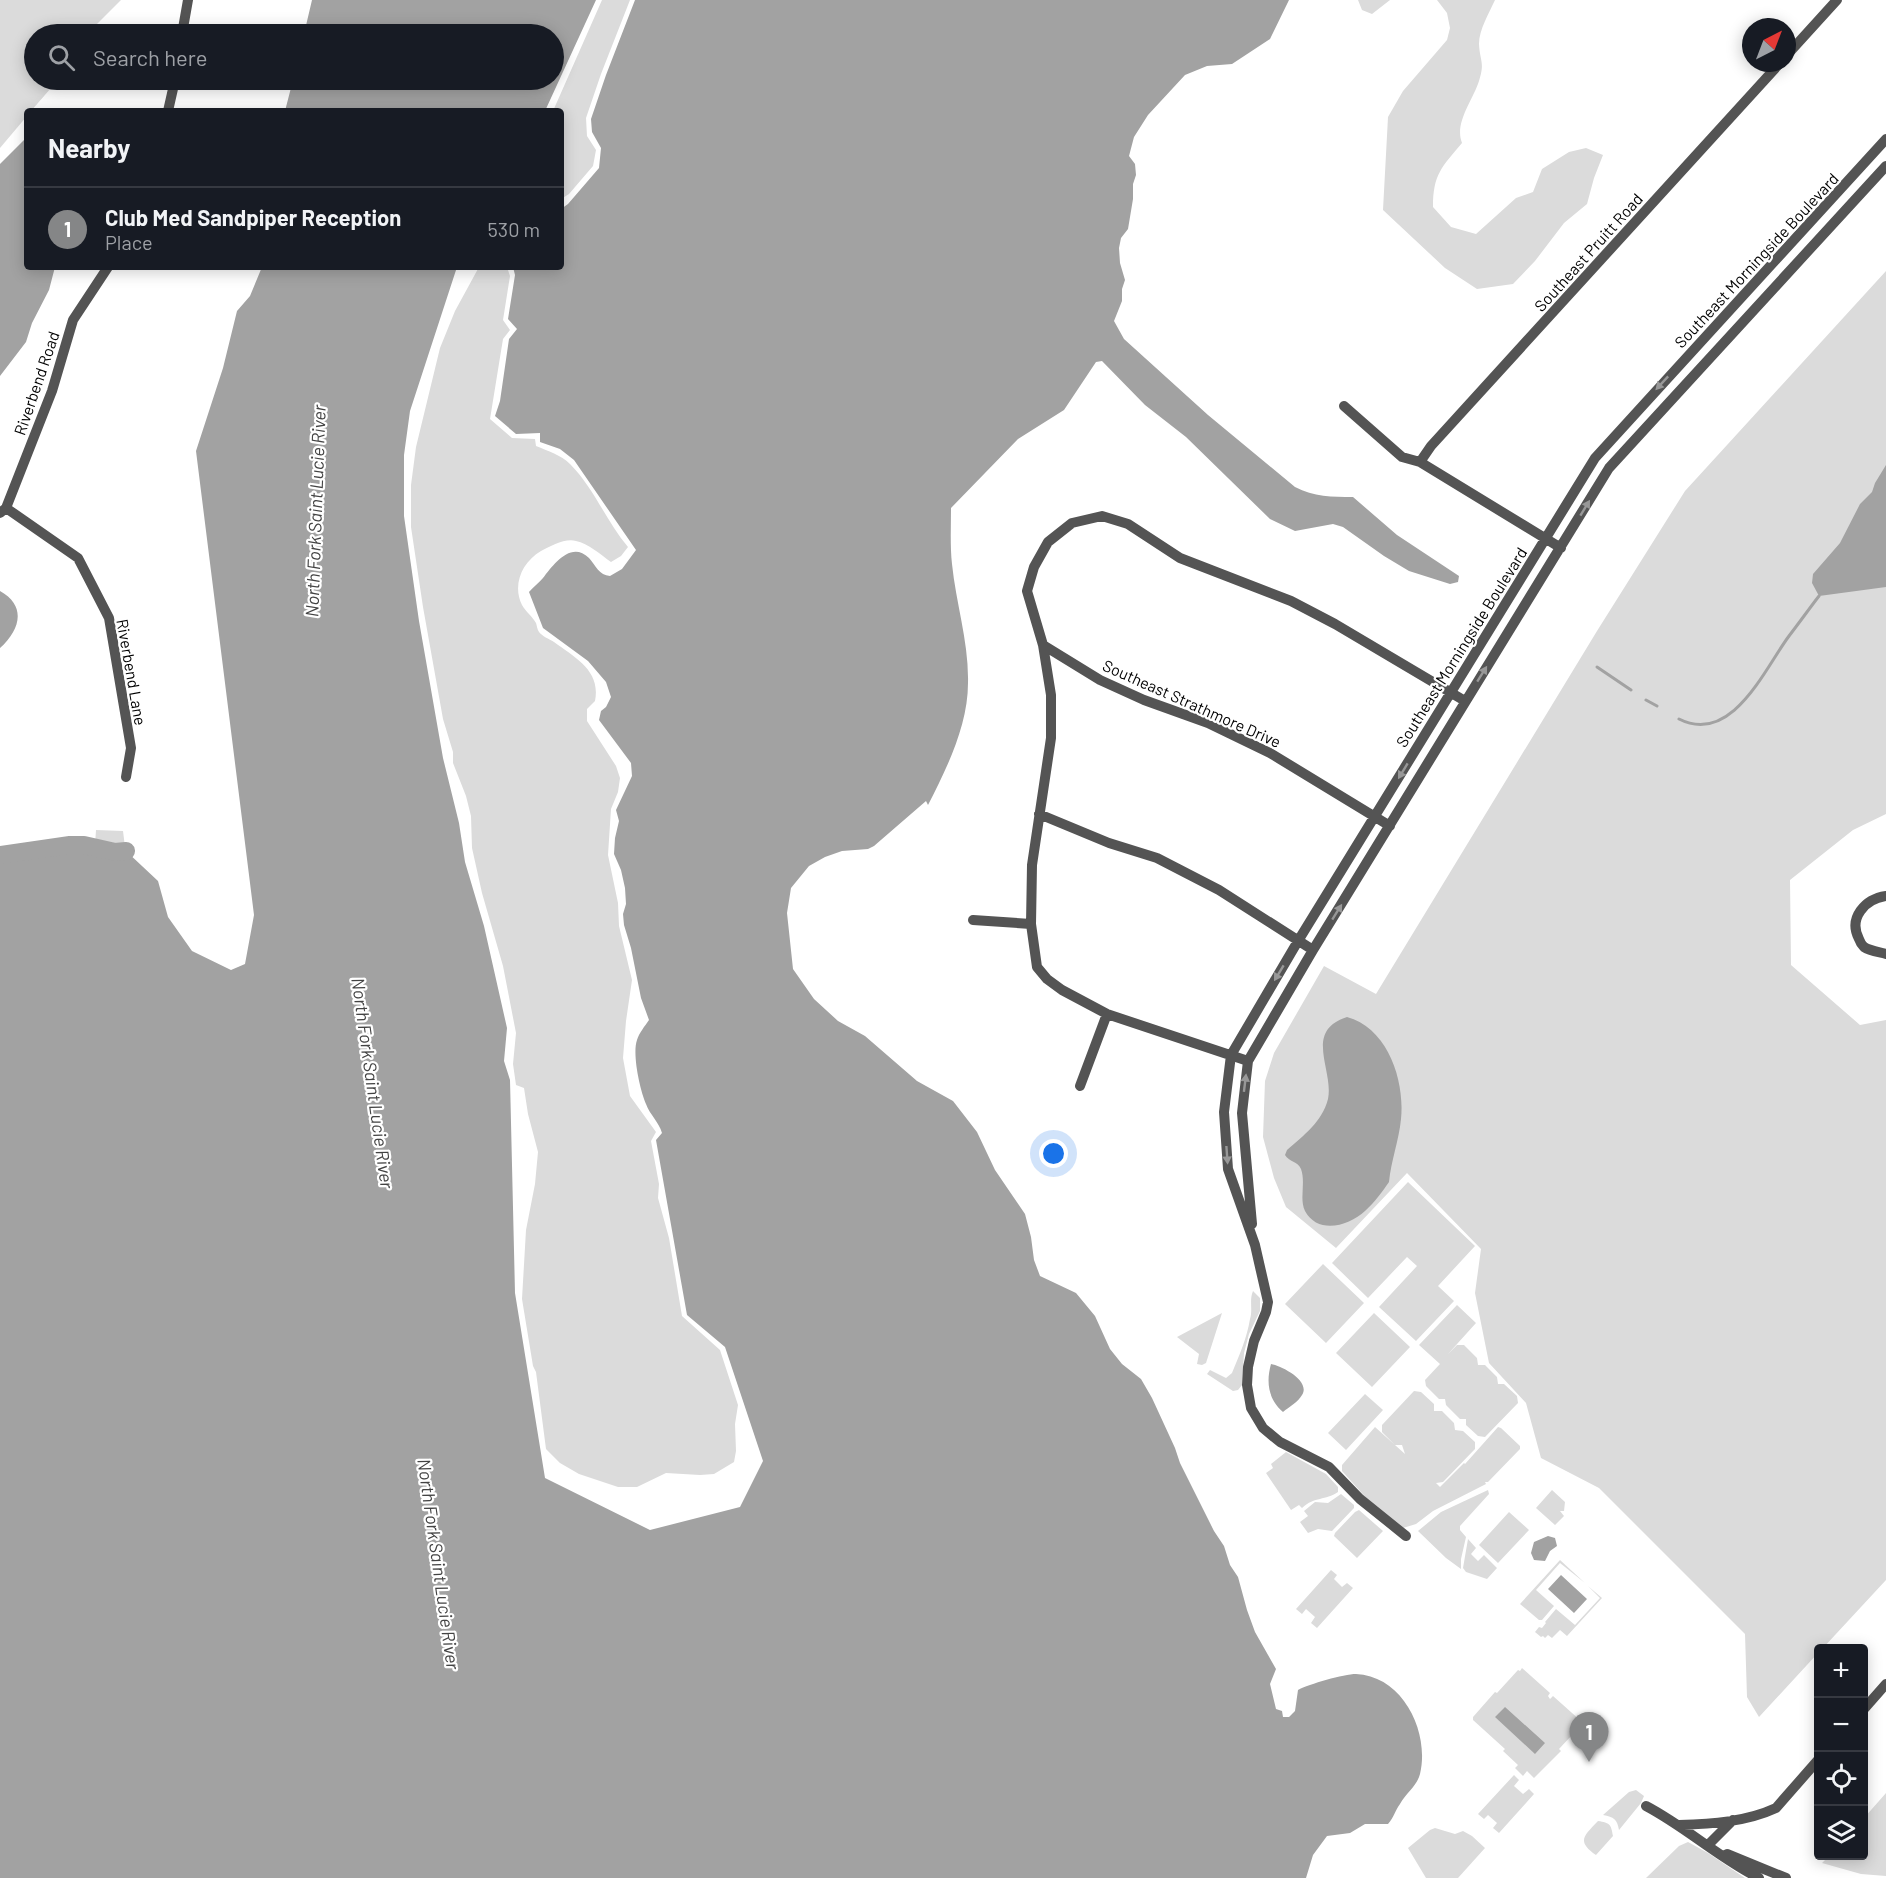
<!DOCTYPE html>
<html lang="en">
<head>
<meta charset="utf-8">
<style>
	body { margin:0; font-family:Barlow,sans-serif; background:#20242c; color:#f1f3f6 }
	.controls { position:absolute; right:18px; bottom:18px; display:grid; overflow:hidden; border-radius:6px; box-shadow:0 3px 15px #0003 }
	.controls button { width:54px; height:54px; display:grid; place-items:center; padding:0; border:0; border-bottom:2px solid #363941; background:#171b24; color:#f1f3f6; font:30px sans-serif }
	.compass { position:absolute; left:1742px; top:18px; width:54px; height:54px; border-radius:50%; background:#171b24; box-shadow:0 3px 15px #0003; rotate:42deg }
	.you { position:absolute; left:1054px; top:1154px; width:21px; height:21px; margin:-15px; border:4px solid #fff; border-radius:50%; background:#1a73e8; box-shadow:0 0 0 9px #1a73e833 }
	.badge { display:grid; place-items:center; width:39px; height:39px; border-radius:50%; background:#858687; color:#fff; font-size:20px; font-weight:700 }
	.pin { position:absolute; translate:-50% -50px; filter:drop-shadow(0 2px 3px #0008) }
	.pin::after { content:''; position:absolute; top:32px; width:21px; height:18px; background:inherit; clip-path:polygon(0 0,100% 0,50% 100%) }
	.list { margin:0; padding:0; list-style:none }
	h2 { display:flex; justify-content:space-between; align-items:center; height:78px; margin:0; padding:0 24px; font-size:26px }
	h2 small { font-size:20px; font-weight:400; color:#9ea1a6 }
	.list li { display:grid; grid-template-columns:39px 1fr auto; gap:18px; align-items:center; box-sizing:border-box; height:84px; padding:0 24px; border-top:2px solid #363941 }
	.list b { display:block; font-size:22px; white-space:nowrap }
	.list p { margin:0; font-size:20px; white-space:nowrap; color:#9ea1a6 }
	.list em { font-size:20px; font-style:normal; color:#9ea1a6 }
	.icon { flex:none; width:33px; height:33px; fill:none; stroke:currentColor; stroke-width:2; stroke-linecap:round; stroke-linejoin:round }
	.map { position:relative; flex:none; width:1886px; height:1878px; overflow:hidden }
	.search { position:absolute; background:#171b24; box-shadow:0 3px 15px #0003; left:24px; top:24px; width:540px; height:66px; display:flex; align-items:center; gap:15px; box-sizing:border-box; padding:0 21px; border-radius:33px; color:#9ea1a6; font-size:22px }
	.panel { position:absolute; background:#171b24; box-shadow:0 3px 15px #0003; left:24px; top:108px; width:540px; height:162px; border-radius:6px }
	.map>svg:first-child { display:block }
</style>
</head>
<body>
<div class="map">
<svg width="1886" height="1878" viewBox="0 0 1886 1878">
	<rect width="100%" height="100%" fill="#fff"/>
	<path fill="#dbdbdb" d="M0 0H121L87 34H34V80H58L31 111H27V116L0 148Z
		M602 0H630L601 74 586 118 587 136 596 150 593 166 569 194 561 199V111H553Z
		M1358 0H1390L1372 14 1362 10Z
		M1437 0H1495C1489 13 1479 30 1479 44 1480 62 1485 62 1479 81 1473 100 1454 123 1462 143 1442 167 1433 174 1433 207L1451 227 1476 234 1516 198 1533 192 1542 169 1569 152 1586 148 1603 155 1594 178 1587 204 1564 223 1535 261 1513 284 1477 289 1445 268 1383 210 1388 117 1403 91 1447 40 1450 28 1447 13Z
		M479 267H507L510 276 503 320 510 330 503 339 490 419 512 438 535 439 536 446C548 451 561 455 570 464 594 488 606 521 628 547L621 556 611 562C601 555 588 543 576 541 565 538 551 546 541 551 522 562 512 585 522 605 526 612 532 616 536 623 537 626 537 629 539 632 542 636 549 639 554 642 576 658 601 671 595 701L587 709V721L616 766 620 778 618 792 611 809 608 855 618 903 619 926 632 980 626 1021 623 1058 630 1096 656 1132 651 1141 659 1184 658 1198 669 1238 682 1316 720 1350 738 1405 735 1424 736 1451 734 1462 714 1474 700 1475 666 1473 637 1487H618L579 1474 560 1463 546 1449 536 1372 533 1366 522 1299 526 1230 535 1184 538 1152 528 1114 524 1088 516 1085 513 1064 516 1033 503 966 482 893 472 848 471 816 466 796 453 763V752L443 719 423 607 411 527V485L416 447 440 348 455 311Z
		M1886 271V814L1853 830 1790 880 1791 965 1860 1025 1886 1020V1580L1823 1648H1818V1653L1759 1717 1747 1697 1745 1634 1599 1488 1541 1458 1526 1403 1489 1363 1475 1293 1481 1249 1407 1173 1336 1248 1286 1207 1274 1178 1263 1137 1265 1081 1274 1053 1324 966 1376 994 1597 631 1685 491Z
		M96 830 123 831 125 847 95 845Z
		M1408 1182 1475 1246 1438 1286 1454 1301 1416 1341 1379 1307 1417 1266 1407 1257 1368 1298 1332 1263Z
		M1323 1264 1364 1303 1326 1343 1285 1304Z
		M1253 1291 1260 1298V1311L1249 1334 1244 1353 1242 1385 1238 1390 1233 1391 1207 1374 1210 1370 1226 1378 1232 1373C1239 1356 1247 1338 1250 1319 1253 1310 1249 1300 1253 1291Z
		M1457 1305 1476 1323 1448 1354 1457 1345H1464L1477 1358 1478 1365H1485L1497 1377 1498 1384H1504L1517 1396 1518 1403 1485 1437 1478 1436 1466 1425V1419H1460L1446 1405 1445 1399H1439L1426 1386 1425 1380 1440 1364 1419 1345Z
		M1222 1313 1206 1363 1202 1365 1197 1364 1199 1354 1177 1337Z
		M1374 1313 1410 1347 1372 1387 1336 1353Z
		M1414 1391 1421 1392 1434 1404V1411H1442L1454 1423 1455 1430 1463 1431 1475 1442V1449L1443 1482 1436 1483 1440 1487 1464 1463 1465 1464 1498 1427 1501 1428 1520 1446V1449L1488 1482H1485L1486 1484 1433 1511 1416 1524 1403 1528 1369 1501 1342 1471V1465L1375 1427 1405 1454 1402 1445H1395L1382 1432V1425Z
		M1365 1394 1383 1410 1346 1450 1328 1433Z
		M1286 1452 1326 1474 1338 1487V1492C1325 1501 1315 1496 1302 1508L1299 1505 1291 1510 1266 1473 1273 1468 1271 1464Z
		M1488 1490 1489 1494 1460 1526V1530L1466 1537 1461 1559V1569L1446 1558 1418 1531 1441 1512Z
		M1552 1490 1565 1502 1564 1511H1560L1564 1516 1555 1525 1536 1508Z
		M1341 1494 1354 1505V1508L1332 1531 1318 1529 1308 1533 1300 1522 1308 1516 1304 1511 1315 1502 1328 1503Z
		M1359 1510 1383 1531 1357 1558 1334 1536 1335 1533 1355 1512Z
		M1509 1512 1529 1530 1498 1563 1479 1545Z
		M1468 1539 1476 1548 1471 1554 1478 1561 1484 1555 1497 1568 1487 1579 1466 1572 1463 1568Z
		M1560 1560 1585 1583 1560 1563 1536 1590 1554 1606 1542 1620H1539L1520 1604Z
		M1331 1570 1337 1575 1334 1579 1342 1587 1347 1583 1353 1588 1317 1628 1311 1623 1315 1617 1306 1609 1302 1614 1296 1609Z
		M1588 1586 1602 1598 1567 1636 1560 1630 1552 1638 1548 1635 1545 1638 1543 1636 1541 1637 1535 1632 1539 1627 1542 1628 1546 1623 1545 1622 1556 1609 1575 1625 1600 1598Z
		M1522 1668 1550 1693 1548 1696 1550 1699 1553 1696 1581 1721 1570 1733 1572 1735 1559 1749 1561 1751 1534 1778 1527 1771 1523 1776 1515 1768 1518 1765 1503 1751 1505 1749 1473 1720V1717L1495 1692 1497 1693 1518 1670 1520 1671Z
		M1514 1775 1519 1780 1514 1786 1523 1794 1529 1789 1534 1794 1499 1833 1493 1828 1497 1823 1488 1815 1484 1819 1478 1814Z
		M1636 1790 1644 1796 1641 1803 1619 1830C1617 1819 1614 1817 1603 1815L1629 1792Z
		M1886 1793V1876L1861 1874 1822 1863 1829 1856H1864V1818Z
		M1598 1821C1610 1823 1611 1824 1613 1836L1596 1855C1576 1841 1584 1836 1598 1821Z
		M1435 1828 1455 1834 1463 1831 1472 1836 1485 1848 1458 1878H1426L1408 1848 1430 1830Z
		M1688 1842 1708 1853 1745 1878H1646L1679 1846Z"/>
	<path fill="#a2a2a2" d="M312 0H596L545 111H285L293 80H554V34H304Z
		M635 0H1289L1270 39 1232 64 1207 66 1185 75 1148 115 1134 137 1129 156 1135 164 1136 175 1133 184V199L1128 229 1121 238 1119 248 1120 263 1125 280 1122 289V301L1114 321 1124 339 1208 415 1295 487C1314 497 1332 497 1353 497L1397 535 1459 576 1458 582 1450 584 1409 571 1384 556 1343 527 1333 524 1295 531 1270 519 1186 437 1145 405 1102 361 1096 362 1064 410 1018 439 951 508C951 526 950 546 952 564 956 604 969 642 968 683 968 725 947 768 928 805L926 801 874 846 868 849 842 851 825 857 809 866 791 888 787 913 793 969 814 999 838 1021 865 1036 917 1081 953 1101 977 1132 995 1170 1025 1214 1031 1237 1034 1260 1040 1276 1076 1293 1095 1316 1110 1349 1122 1364 1141 1379 1152 1398 1175 1448 1180 1463 1214 1531 1224 1546 1230 1565 1238 1577 1247 1610 1255 1632 1276 1669 1270 1684 1276 1709 1282 1711 1283 1717H1289L1295 1711 1298 1690C1309 1684 1344 1674 1356 1674 1403 1676 1430 1732 1420 1774 1417 1786 1406 1793 1400 1804 1395 1811 1394 1817 1388 1824H1365L1350 1833 1327 1836 1313 1855 1306 1878H0V855C10 851 22 853 33 852 49 849 67 843 84 845 99 847 111 852 126 851L158 881 168 917 192 951 231 970 245 964 254 915 196 451 223 368 237 311 250 296 262 267H457L410 411 404 455V516L419 621 443 758 459 823 465 862 484 926 507 1028 504 1061 510 1080 515 1293 545 1478 650 1530 740 1507 763 1461 725 1347 687 1315 656 1140 662 1133C659 1122 650 1115 646 1104 640 1090 632 1054 637 1040 639 1033 645 1026 649 1020L641 998 631 948 624 925 623 914 626 904 625 888 621 870 614 854 615 838 619 821 616 810 632 776 631 763 599 720 601 711 606 707 611 697 606 682 588 661 543 628 529 592C533 587 539 583 543 578 553 565 571 540 589 558 596 566 599 575 610 576L622 569 636 550 574 460 560 449 540 442V433L516 434 495 416 500 401 509 339 517 329 508 319 515 275 513 267H561V209L568 204 599 168 601 148 592 132 591 119 606 75Z
		M27 137V267H55L49 290 32 323 26 342 0 376V164Z
		M1886 465V587L1819 596 1812 583 1813 574 1840 543 1860 504 1872 492 1875 483Z
		M0 591C27 606 20 630 0 648Z
		M1347 1017C1388 1028 1405 1081 1401 1119 1399 1140 1391 1161 1389 1182 1382 1192 1374 1203 1365 1211 1349 1226 1318 1235 1305 1211 1299 1199 1306 1183 1301 1169 1298 1161 1289 1162 1285 1155L1287 1150C1304 1135 1322 1122 1328 1099 1334 1070 1303 1031 1347 1017Z
		M1271 1364C1282 1366 1311 1381 1302 1395 1298 1402 1289 1407 1283 1412 1268 1399 1266 1382 1271 1364Z
		M1548 1536 1555 1538 1557 1546 1550 1551 1545 1561 1534 1560 1531 1553 1534 1542Z
		M1561 1575 1587 1599 1574 1613 1548 1589Z
		M1505 1707 1545 1743 1535 1754 1495 1717Z"/>
	<g fill="none" stroke-linecap="round" stroke-linejoin="round">
		<path stroke="#a2a2a2" stroke-width="3" d="M1597 667 1631 690
			M1646 700 1657 706
			M1679 719C1732 746 1765 668 1789 636 1799 623 1809 609 1819 596"/>
		<path stroke="#a2a2a2" stroke-width="18" d="M0 855 70 845H84L115 852 126 851"/>
		<path stroke="#545454" stroke-width="10" d="M182 34 188 0
			M1787 55 1837 0
			M168 111 175 80
			M1344 406 1402 457 1420 462 1561 548
			M1420 462 1431 446 1780 63
			M6 508 78 558 109 618 131 748 126 777
			M0 513 6 508 52 391 73 320 108 267
			M1043 645 1100 680 1144 700 1208 723 1270 753 1390 826
			M1039 814 1109 843 1157 858 1219 890 1313 950
			M1886 896C1865 899 1848 918 1859 939 1860 942 1861 944 1864 947 1870 951 1879 952 1886 954
			M973 920 1031 924
			M1248 1061 1107 1014 1062 990 1047 979 1037 967 1031 924 1032 865 1051 738V695L1043 645 1027 591 1034 567 1048 542 1072 523 1102 516 1128 524 1180 558 1291 601 1335 624 1465 701
			M1080 1086 1107 1014
			M1252 1224 1242 1113 1248 1061 1313 950 1609 468 1886 166
			M1406 1536 1360 1499 1329 1467 1280 1442 1263 1428 1251 1408 1247 1385 1248 1367 1254 1341 1266 1312 1268 1302 1255 1245 1228 1169 1224 1112 1231 1055 1298 941 1595 458 1886 139
			M1864 1709 1886 1684
			M1646 1806C1686 1827 1719 1858 1759 1878
			M1679 1825C1711 1824 1746 1822 1776 1808L1818 1760
			M1708 1845 1733 1820
			M1727 1854 1786 1878"/>
	</g>
	<defs><path id="oneway-solid" d="M-6-.8H1V-3.2L6.5 0L1 3.2V.8H-6Z" transform="scale(1.5)"/></defs>
	<g fill="#989898">
		<use href="#oneway-solid" transform="translate(1662 383) rotate(133)"/>
		<use href="#oneway-solid" transform="translate(1585 508) rotate(-59)"/>
		<use href="#oneway-solid" transform="translate(1482 674) rotate(-58)"/>
		<use href="#oneway-solid" transform="translate(1403 771) rotate(121)"/>
		<use href="#oneway-solid" transform="translate(1337 912) rotate(-58)"/>
		<use href="#oneway-solid" transform="translate(1279 973) rotate(121)"/>
		<use href="#oneway-solid" transform="translate(1245 1083) rotate(-83)"/>
		<use href="#oneway-solid" transform="translate(1227 1155) rotate(86)"/>
	</g>
	<g text-anchor="middle" dominant-baseline="central" stroke-width="4.5" stroke-linejoin="round" paint-order="stroke">
		<g font-size="16" fill="#000" stroke="#fff">
			<text transform="translate(1588 252) rotate(-48)">Southeast Pruitt Road</text>
			<text transform="translate(1756 260) rotate(-47)">Southeast Morningside Boulevard</text>
			<text transform="translate(36 383) rotate(-71)">Riverbend Road</text>
			<text transform="translate(1461 647) rotate(-58)">Southeast Morningside Boulevard</text>
			<text transform="translate(132 672) rotate(80)">Riverbend Lane</text>
			<text transform="translate(1192 703) rotate(24)">Southeast Strathmore Drive</text>
		</g>
		<g font-size="18" font-style="italic" fill="#434343" stroke="#fff">
			<text transform="translate(315 511) rotate(-88)">North Fork Saint Lucie River</text>
			<text transform="translate(373 1083) rotate(82)">North Fork Saint Lucie River</text>
			<text transform="translate(439 1564) rotate(82)">North Fork Saint Lucie River</text>
		</g>
	</g>
</svg>
<div class="controls">
<button>+</button>
<button>−</button>
<button><svg class="icon" aria-label="locate" viewBox="0 0 24 24"><circle cx="12" cy="12" r="6"/><path d="M12 2v4M12 18v4M2 12h4M18 12h4"/></svg></button>
<button><svg class="icon" aria-label="layers" viewBox="0 0 24 24"><path d="M12 4l9 5-9 5-9-5zM3 14l9 5 9-5"/></svg></button>
</div>
<svg class="compass" viewBox="-18 -18 36 36"><path d="M0-13l5 13h-10z" fill="#e53935"/><path d="M0 13l5-13h-10z" fill="#9ea1a6"/></svg>
<div class="you"></div>
<div class="pin badge" style="left:1589px;top:1762px">1</div>
<div class="search"><svg class="icon" aria-label="search" viewBox="0 0 24 24"><circle cx="10" cy="10" r="6"/><path d="M15 15l6 6"/></svg>Search here</div>
<section class="panel">
<h2>Nearby<small></small></h2>
<ul class="list">
<li><span class="badge">1</span><div><b>Club Med Sandpiper Reception</b><p>Place</p></div><em>530 m</em></li>
</ul>
</section>
</div>
</body>
</html>
